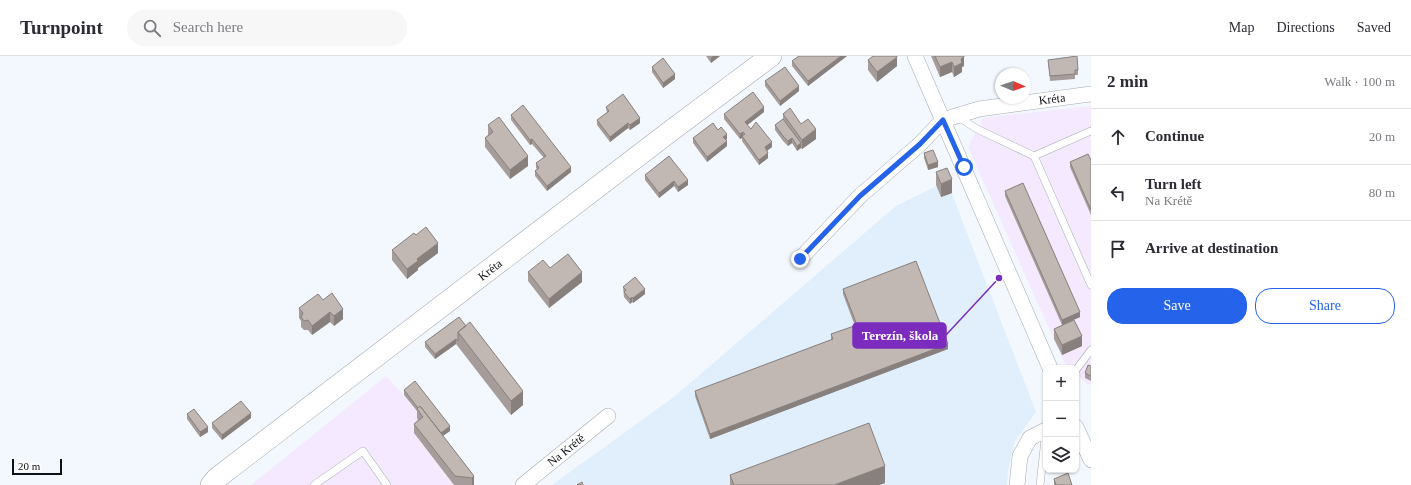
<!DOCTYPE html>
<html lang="en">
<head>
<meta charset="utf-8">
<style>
	body { margin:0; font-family:"Times New Roman",serif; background:#f7f7f7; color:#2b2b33 }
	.controls { position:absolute; right:12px; bottom:12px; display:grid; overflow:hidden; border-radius:8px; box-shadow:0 1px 3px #0004 }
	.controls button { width:36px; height:36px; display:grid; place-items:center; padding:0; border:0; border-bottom:1px solid #e1e1e2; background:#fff; color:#2b2b33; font:20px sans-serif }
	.compass { position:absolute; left:995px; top:12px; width:36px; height:36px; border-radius:50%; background:#fff; box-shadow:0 1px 3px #0004; rotate:92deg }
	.scale { position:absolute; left:12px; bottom:10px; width:50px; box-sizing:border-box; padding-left:4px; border:2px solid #0f1114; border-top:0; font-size:11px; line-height:14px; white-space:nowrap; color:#0f1114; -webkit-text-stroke:3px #fff; paint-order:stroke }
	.stop { position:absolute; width:12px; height:12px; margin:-9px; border:3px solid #2563eb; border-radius:50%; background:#fff }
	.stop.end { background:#2563eb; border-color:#fff; box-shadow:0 1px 4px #0008 }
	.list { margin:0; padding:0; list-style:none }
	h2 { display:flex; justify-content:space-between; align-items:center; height:52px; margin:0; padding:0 16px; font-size:17px }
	h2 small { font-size:13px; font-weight:400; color:#7c7c81 }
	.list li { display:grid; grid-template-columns:26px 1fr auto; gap:12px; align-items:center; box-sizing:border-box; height:56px; padding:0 16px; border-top:1px solid #e1e1e2 }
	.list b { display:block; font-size:15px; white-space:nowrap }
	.list p { margin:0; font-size:13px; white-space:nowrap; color:#7c7c81 }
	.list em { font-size:13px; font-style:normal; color:#7c7c81 }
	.actions { display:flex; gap:8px; padding:12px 16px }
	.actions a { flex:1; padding:9px 0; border:1px solid #2563eb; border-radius:16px; text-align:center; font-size:14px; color:#2563eb }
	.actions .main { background:#2563eb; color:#fff }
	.icon { flex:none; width:22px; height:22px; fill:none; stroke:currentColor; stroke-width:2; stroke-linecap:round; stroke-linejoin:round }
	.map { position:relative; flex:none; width:1091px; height:429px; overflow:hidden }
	header { display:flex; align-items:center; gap:24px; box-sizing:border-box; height:56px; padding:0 20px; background:#fff; border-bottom:1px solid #e1e1e2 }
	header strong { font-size:19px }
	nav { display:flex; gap:22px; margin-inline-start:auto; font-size:14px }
	.search { width:280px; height:36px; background:#f7f7f7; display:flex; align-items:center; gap:10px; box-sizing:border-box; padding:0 14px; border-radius:22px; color:#7c7c81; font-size:15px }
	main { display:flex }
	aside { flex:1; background:#fff }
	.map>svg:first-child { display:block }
</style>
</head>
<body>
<header>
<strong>Turnpoint</strong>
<div class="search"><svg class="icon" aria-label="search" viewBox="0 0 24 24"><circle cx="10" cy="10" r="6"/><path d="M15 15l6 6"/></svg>Search here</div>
<nav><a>Map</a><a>Directions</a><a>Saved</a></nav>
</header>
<main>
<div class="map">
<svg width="1091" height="429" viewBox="0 0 1091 429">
	<rect width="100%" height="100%" fill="#f3f8ff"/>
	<path fill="#e1eefb" d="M947 125 1036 356 1015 385 1008 414 1007 429H552L675 340 896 150Z"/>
	<path fill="#f4e9fe" d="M1091 50V329L1087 328 1076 318V312H1069L1064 306 968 91 983 62Z
		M386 320 404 339 474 429H251Z"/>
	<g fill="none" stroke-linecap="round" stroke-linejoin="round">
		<g stroke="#a3aab1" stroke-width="8">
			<path id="lane" d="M957 60 977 73 1034 100 1091 229
				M1034 100 1091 75
				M1076 314 1091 294
				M314 429 363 395 387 429
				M1040 429 1046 374"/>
		</g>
		<g stroke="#a3aab1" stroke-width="16">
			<path id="street" d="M915 0 1050 312
				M800 203 860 140 920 88 943 64 979 53 1091 38
				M1076 371 1091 404
				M523 429 608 360
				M1017 429 1020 400 1030 382 1046 374"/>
		</g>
		<g stroke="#a3aab1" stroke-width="22">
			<path id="secondary" d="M211 429 217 422 672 74 771 0"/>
		</g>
		<use href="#lane" stroke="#fff" stroke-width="7"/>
		<use href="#street" stroke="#fff" stroke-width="15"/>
		<use href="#secondary" stroke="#fff" stroke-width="21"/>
	</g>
	<path fill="#a69d9a" d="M706 0H720L711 7Z
		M799 0H847L808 30 792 10V5Z
		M931 0H964V10L962 11V16L954 21 952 16 940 21Z
		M868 4 897 10 877 26 868 14Z
		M1048 4 1078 14V19H1075V23L1050 25Z
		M652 11 675 23 663 32 652 16Z
		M765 25 799 35 780 50 765 30Z
		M606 51 640 67 630 74 628 72 610 86 597 69V64L607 57Z
		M764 56 747 69 751 73 772 91 767 95 768 102 759 109 742 85V82L740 83 724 63V58Z
		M783 58 801 68 816 83 802 93 801 92 797 95 792 87 788 90 783 85 775 74V69L783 63Z
		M511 59 571 116 547 135 535 120V115L537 113 536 112V107L544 102 532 88 530 89 511 64Z
		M488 69 528 110 510 123 485 91V82L488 79Z
		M718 74 727 83 726 84 727 90 707 106 693 87V82Z
		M924 97 938 111 928 114 924 102Z
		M669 100 688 129 678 136 674 130 659 142 645 124V119Z
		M1091 104V159L1070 111V106Z
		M936 116 952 137 941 141 936 129Z
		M1005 135 1080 261 1062 269 1005 140Z
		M392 194 438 197 418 212V214L407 223 392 204Z
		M550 212 582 226 549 252 528 225V216Z
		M623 231 645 238 633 247 632 246 630 248 624 241Z
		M843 233 948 293 710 383 695 340V335L831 284V278L855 270 843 238Z
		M323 244 343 263 334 270 330 266 312 279 308 274H304L301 271V265L299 262V252Z
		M459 261 523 349 511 359 456 288 435 303 425 291V286Z
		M1054 273 1082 290 1062 299 1054 283Z
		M1091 310V325L1085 322V317Z
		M404 334 450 375 443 380 474 420V429H454L414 377V368L418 364 417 362V355L404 339Z
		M187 358 208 376 200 381 187 363Z
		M251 362 222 384 212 372V367Z
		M730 419 885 427 879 429H730Z
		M1054 423 1072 429H1054Z"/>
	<path fill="#87807d" d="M713 0H720L711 7V2Z
		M841 0H847L808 30V25Z
		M897 1V10L877 26V16Z
		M964 1V10L962 11V16L954 21V11L961 3Z
		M952 6V16L940 21V11Z
		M675 18V23L663 32V27Z
		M799 30V35L780 50V45Z
		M764 51V56L745 71V66Z
		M640 62V67L630 74V69Z
		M628 67V72L610 86V81Z
		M816 73V83L802 93V84Z
		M743 76V81L742 80V82L740 83V78Z
		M727 78V83L723 86V81Z
		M792 82V87L788 90V85Z
		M532 83V88L530 89V84Z
		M727 85V90L707 106V101Z
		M772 86V91L765 96V91Z
		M801 87V92L797 95V90Z
		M768 97V102L759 109V104Z
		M528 100V110L510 123V114Z
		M938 106V111L928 114V109Z
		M571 111V116L547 135V130Z
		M952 123V137L941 141V128Z
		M688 124V129L678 136V131Z
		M674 125V130L659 142V137Z
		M438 187V197L418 212V214L407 223V213L417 203Z
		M582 216V226L549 252V243Z
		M645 233V238L633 247V242Z
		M632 241V246L630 248V243Z
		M343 253V263L334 270V260Z
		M330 256V266L312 279V270Z
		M1080 256V261L1062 269V264Z
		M1082 280V290L1062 299V289Z
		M456 283V288L435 303V298Z
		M948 288V293L710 383V378Z
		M523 335V349L511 359V345Z
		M251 357V362L222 384V379Z
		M450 370V375L438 383V378Z
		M208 371V376L200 381V376Z
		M885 410V427L879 429H834Z
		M474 420V429H472V422Z"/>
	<path fill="#c1b7b3" stroke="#87807d" d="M799 0H841L808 25 792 5Z
		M873 0H897V1L877 16 868 4Z
		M935 0H964V1L961 3 962 7 954 11 952 6 940 11Z
		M1077 0 1078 14H1075V18L1050 20 1048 4Z
		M663 2 675 18 663 27 652 11Z
		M785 11 799 30 780 45 765 25Z
		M753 36 764 51 745 66 751 73 756 66 772 86 765 91 768 97 759 104 742 80 745 78 743 76 740 78 724 58Z
		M623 38 640 62 630 69 628 67 610 81 597 64 609 55 606 51Z
		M523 49 571 111 547 130 535 115 539 112 536 107 546 100 532 83 530 84 511 59Z
		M790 52 801 68 808 63 816 73 802 84 783 58Z
		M499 61 528 100 510 114 485 82 493 76 488 69Z
		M783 63 801 87 797 90 792 82 788 85 783 80 775 69Z
		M713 67 718 74 721 71 727 78 723 81 727 85 707 101 693 82Z
		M933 94 938 106 928 109 924 97Z
		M1088 98 1091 104V154L1070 106Z
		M669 100 688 124 678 131 674 125 659 137 645 119Z
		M947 112 952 123 941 128 936 116Z
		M1023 127 1080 256 1062 264 1005 135Z
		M426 171 438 187 417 203 418 205 407 213 392 194 414 177 416 179Z
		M568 198 582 216 549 243 528 216 543 204 550 212Z
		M916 205 948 288 710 378 695 335 833 283 831 278 857 269 843 233Z
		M635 221 645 233 633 242 632 241 630 243 624 236 626 234 623 231Z
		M332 237 343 253 334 260 330 256 312 270 308 264 304 265 301 261 303 257 299 252 318 238 323 244Z
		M459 261 466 270 458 276V285L456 283 435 298 425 286Z
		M1074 264 1082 280 1062 289 1054 273Z
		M470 266 523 335 511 345 458 276Z
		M1088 309 1091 310V320L1085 317Z
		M415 325 450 370 441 377 420 350 418 352 404 334Z
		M241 345 251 357 222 379 212 367Z
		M420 350 474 420 472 422 455 420 414 368 423 361 417 353Z
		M194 353 208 371 200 376 187 358Z
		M869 367 885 410 834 429H734L730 419Z
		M1068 417 1072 429H1056L1054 423Z
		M582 426 583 429H577Z"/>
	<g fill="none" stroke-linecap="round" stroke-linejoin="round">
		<path stroke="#2563eb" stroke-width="5" d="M800 203 860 140 920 88 943 64 964 111"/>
	</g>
	<g text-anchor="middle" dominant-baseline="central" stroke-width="3" stroke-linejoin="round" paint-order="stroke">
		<g font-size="12" fill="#0f1114" stroke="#fff">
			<text transform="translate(1052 43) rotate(-7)">Kréta</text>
			<text transform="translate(490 214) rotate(-38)">Kréta</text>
			<text transform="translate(566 394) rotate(-39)">Na Krétě</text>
		</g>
	</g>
	<path fill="none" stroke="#7b2cbf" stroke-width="1.5" d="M999 222L946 279"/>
	<circle fill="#7b2cbf" stroke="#fff" stroke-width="1.5" cx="999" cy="222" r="4"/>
	<rect fill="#7b2cbf" stroke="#7b2cbf" stroke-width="1.5" x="853" y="267" width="93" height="25" rx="4"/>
	<g font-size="13" text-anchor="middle" font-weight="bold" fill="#fff">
		<text x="900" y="284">Terezín, škola</text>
	</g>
</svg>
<div class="controls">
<button>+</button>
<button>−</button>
<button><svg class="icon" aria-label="layers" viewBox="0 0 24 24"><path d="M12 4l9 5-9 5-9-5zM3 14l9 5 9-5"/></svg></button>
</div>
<svg class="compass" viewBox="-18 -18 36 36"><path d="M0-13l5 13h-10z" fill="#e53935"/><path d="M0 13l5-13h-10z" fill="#7c7c81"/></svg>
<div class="scale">20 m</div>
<div class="stop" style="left:964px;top:111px"></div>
<div class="stop end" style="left:800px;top:203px"></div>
</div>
<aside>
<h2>2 min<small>Walk · 100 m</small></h2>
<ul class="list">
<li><svg class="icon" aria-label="ahead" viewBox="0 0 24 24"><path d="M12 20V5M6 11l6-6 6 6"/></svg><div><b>Continue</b></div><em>20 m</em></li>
<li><svg class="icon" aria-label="left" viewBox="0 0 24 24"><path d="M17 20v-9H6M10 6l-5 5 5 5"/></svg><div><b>Turn left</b><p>Na Krétě</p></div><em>80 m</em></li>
<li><svg class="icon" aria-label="arrive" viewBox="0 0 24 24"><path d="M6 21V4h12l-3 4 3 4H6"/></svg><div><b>Arrive at destination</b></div></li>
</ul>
<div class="actions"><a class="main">Save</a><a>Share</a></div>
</aside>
</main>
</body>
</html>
